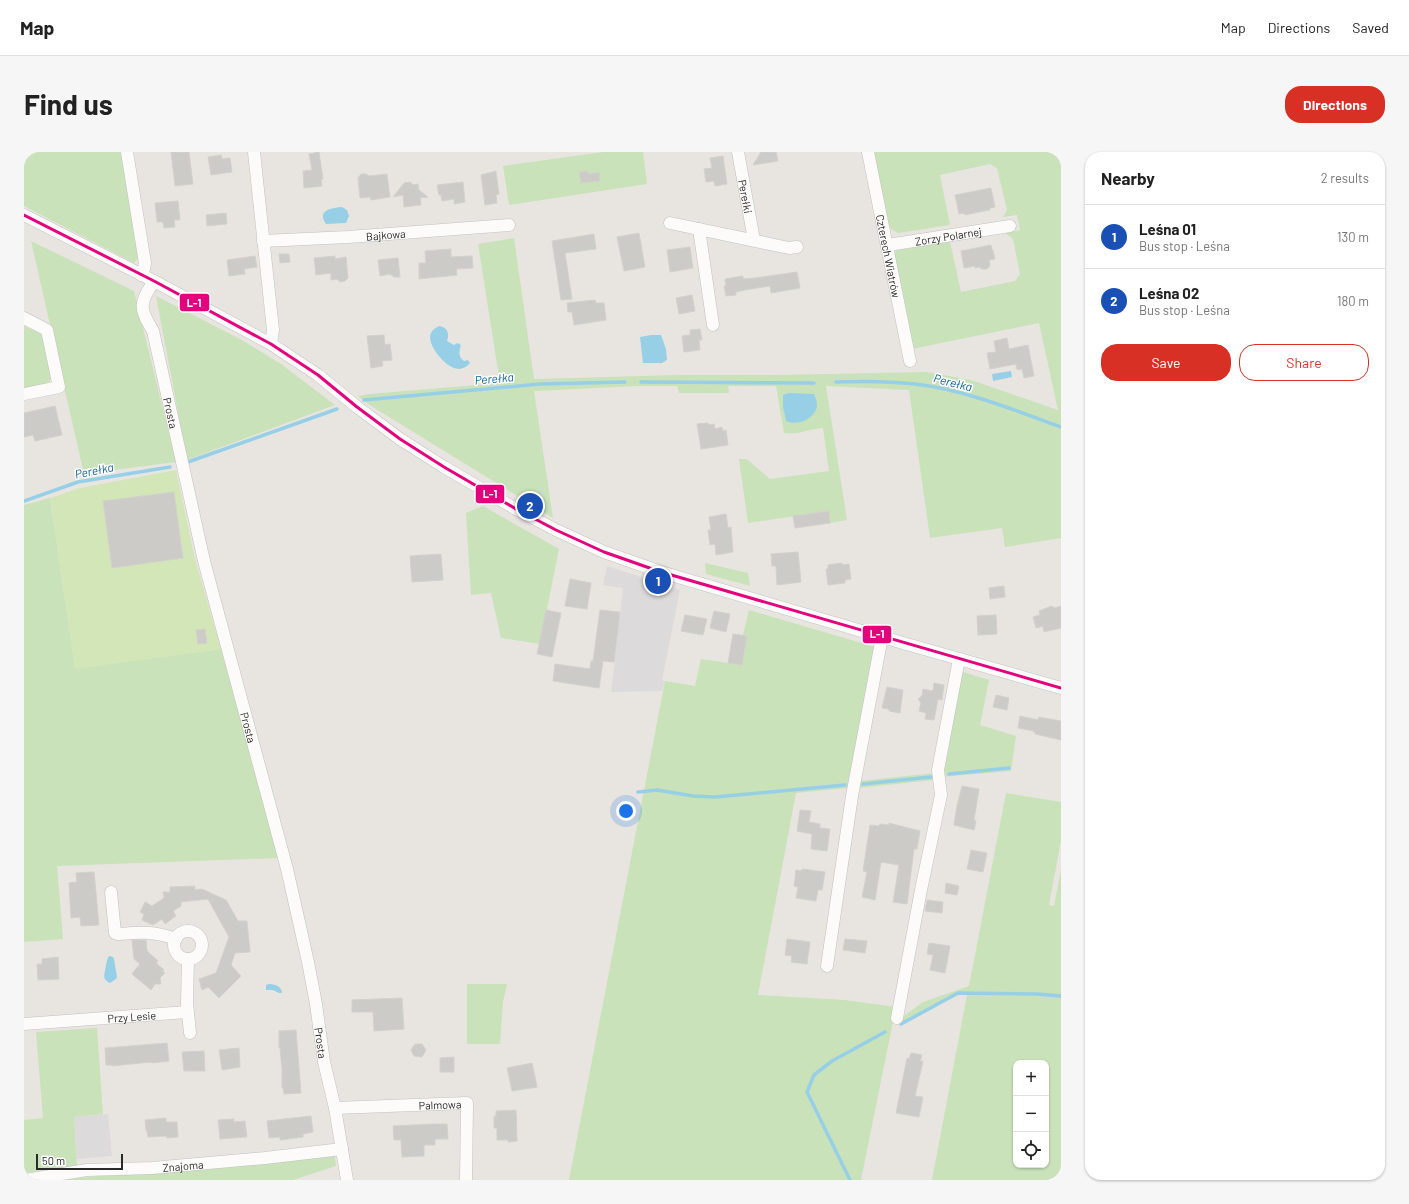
<!DOCTYPE html>
<html lang="en">
<head>
<meta charset="utf-8">
<style>
	body { margin:0; font-family:Barlow,sans-serif; background:#f6f6f6; color:#222 }
	.controls { position:absolute; right:12px; bottom:12px; display:grid; overflow:hidden; border-radius:8px; box-shadow:0 1px 3px #0004 }
	.controls button { width:36px; height:36px; display:grid; place-items:center; padding:0; border:0; border-bottom:1px solid #e0e0e0; background:#fff; color:#222; font:20px sans-serif }
	.scale { position:absolute; left:12px; bottom:10px; width:87px; box-sizing:border-box; padding-left:4px; border:2px solid #2a2a2a; border-top:0; font-size:11px; line-height:14px; white-space:nowrap; color:#2a2a2a; -webkit-text-stroke:3px #fff; paint-order:stroke }
	.you { position:absolute; left:602px; top:659px; width:14px; height:14px; margin:-10px; border:3px solid #fff; border-radius:50%; background:#1a73e8; box-shadow:0 0 0 6px #1a73e833 }
	.badge { display:grid; place-items:center; width:26px; height:26px; border-radius:50%; background:#d93025; color:#fff; font-size:13px; font-weight:700 }
	.pin { position:absolute; translate:-50% -50%; border:2px solid #fff; box-shadow:0 1px 4px #0006 }
	.list { margin:0; padding:0; list-style:none }
	h2 { display:flex; justify-content:space-between; align-items:center; height:52px; margin:0; padding:0 16px; font-size:17px }
	h2 small { font-size:13px; font-weight:400; color:#767676 }
	.list li { display:grid; grid-template-columns:26px 1fr auto; gap:12px; align-items:center; box-sizing:border-box; height:64px; padding:0 16px; border-top:1px solid #e0e0e0 }
	.list b { display:block; font-size:15px; white-space:nowrap }
	.list p { margin:0; font-size:13px; white-space:nowrap; color:#767676 }
	.list em { font-size:13px; font-style:normal; color:#767676 }
	.actions { display:flex; gap:8px; padding:12px 16px }
	.actions a { flex:1; padding:9px 0; border:1px solid #d93025; border-radius:16px; text-align:center; font-size:14px; color:#d93025 }
	.actions .main { background:#d93025; color:#fff }
	.icon { flex:none; width:22px; height:22px; fill:none; stroke:currentColor; stroke-width:2; stroke-linecap:round; stroke-linejoin:round }
	.map { position:relative; flex:none; width:1037px; height:1028px; overflow:hidden; border-radius:16px }
	header { display:flex; align-items:center; gap:24px; box-sizing:border-box; height:56px; padding:0 20px; background:#fff; border-bottom:1px solid #e0e0e0 }
	header strong { font-size:19px }
	nav { display:flex; gap:22px; margin-inline-start:auto; font-size:14px }
	.intro { display:flex; align-items:center; justify-content:space-between; box-sizing:border-box; height:96px; padding:0 24px }
	h1 { margin:0; font-size:28px }
	.button { padding:10px 18px; border-radius:16px; background:#d93025; color:#fff; font-size:14px; font-weight:700 }
	main { display:flex; gap:24px; padding:0 24px }
	aside { flex:1; background:#fff; border-radius:16px; box-shadow:0 1px 3px #0004 }
	.map>svg:first-child { display:block }
</style>
</head>
<body>
<header>
<strong>Map</strong>
<nav><a>Map</a><a>Directions</a><a>Saved</a></nav>
</header>
<div class="intro"><h1>Find us</h1><a class="button">Directions</a></div>
<main>
<div class="map">
<svg width="1037" height="1028" viewBox="0 0 1037 1028">
	<rect width="100%" height="100%" fill="#e8e5e0"/>
	<path fill="#dddadc" d="M583 414 656 438 638 528 641 529 638 539 587 540 599 436 579 433Z
		M84 962 88 1004 53 1007 50 965Z"/>
	<path fill="#c9e2ba" fill-rule="evenodd" d="M0 0H97L114 106 110 111 0 54Z
		M579 0H619L623 32 485 53 479 14Z
		M847 0H1037V386L981 395 978 376 906 386 885 238 802 234 823 368 806 371 804 359 724 371 715 307H722L725 309 746 327 805 319 799 276C786 277 774 283 760 281L752 234H704L705 241H655L653 234H613L510 239 529 366 344 252 334 244 345 242 476 231 454 92 490 86 510 227 652 223H751L903 220 947 228 1034 258 1015 171 888 197 870 102 873 98 926 90 937 140 991 129 996 122 989 87 981 81 996 78 993 63 979 65 983 58 973 16 966 12 916 23 926 73 874 81 863 74Z
		M7 89 110 139 152 310 60 322Z
		M132 144 216 187 257 212 311 253 163 308Z
		M0 174 20 183 29 223 24 232 0 237Z
		M26 346 51 516 197 497 255 706 33 714 39 787 0 790V353Z
		M459 354 535 397 516 492 477 486 467 441 447 443 442 361Z
		M681 411 724 421 726 434 682 422Z
		M725 458 851 495 824 636 772 641 734 843 821 848 872 855 837 1028H545L641 529 671 534 677 507 718 513 723 484 719 483Z
		M936 519 965 528 956 573 992 584 987 619 917 625Z
		M910 621V628L834 636 836 629Z
		M982 641 1037 650V688L1025 753 1030 754 1037 718V1028H908L943 843H934L875 874 877 866 899 850 945 834ZM992 911H1022V1013H992Z
		M443 832H483L479 850 476 892H443Z
		M73 876 79 962 50 965 53 1014 0 1021V968L19 966 12 880Z
		M310 1000 312 1014 269 1028H36Z"/>
	<path fill="#d3e6b8" d="M152 318 171 407 197 497 51 517 26 346 56 336Z"/>
	<path fill="#97cfe7" d="M318 55 323 58 325 64 322 71 302 72C292 58 308 56 318 55Z
		M415 174C423 175 426 181 423 189L430 193 433 191 437 193C435 199 434 205 440 209L444 208 446 211C435 224 422 213 414 203 407 193 400 181 415 174Z
		M627 183H637L642 197 643 208 638 211H619L616 185Z
		M987 219 988 225 969 229 968 222Z
		M765 241 790 242C792 246 793 250 793 255 790 268 772 274 762 269L759 255V243Z
		M85 804 89 805 90 807 93 825 92 827 86 831C77 827 81 821 82 813 83 809 83 807 85 804Z
		M245 832C250 832 258 834 258 841H255L249 838H242V833Z"/>
	<g fill="none" stroke-linecap="round" stroke-linejoin="round">
		<path stroke="#97cfe7" stroke-width="3.5" d="M617 230 790 231
			M812 230C839 229 865 229 891 232 942 238 990 258 1037 275
			M340 248 516 232 601 230
			M164 310 313 257
			M0 349 54 330 146 315
			M925 622 985 616
			M839 632 907 625
			M614 640 633 638 669 644 691 645 821 633
			M877 872 934 841 1013 842 1037 844
			M826 1028 783 940 790 923 808 909 861 880"/>
	</g>
	<path fill="#cdcbc7" stroke="#d3d1cc" d="M147 0H165L169 32 151 34Z
		M295 0 299 27H297L298 34 280 36 279 19 288 18 285 2Z
		M737 0H752L754 9 729 13Z
		M197 3 198 7 206 6 208 20 187 23 184 5Z
		M699 4 703 32 691 34 690 29 682 30 680 17 688 16 686 6Z
		M472 19 475 42 472 43 473 51 461 53 457 23Z
		M564 19V22L575 20 576 29 557 31 555 20Z
		M337 22H342L345 24 363 22 366 45 347 48 346 45 336 46 334 26Z
		M386 30 389 33 394 32 395 38 404 45 396 46 397 53 380 55 379 43 369 45 380 31Z
		M439 30 441 50 430 52V47L418 49 417 43H415L413 33Z
		M967 36 971 55 966 56V58L955 60 941 63 940 61 935 62 931 43Z
		M154 49 156 68H150L151 75 140 76 139 70H133L131 51Z
		M202 61 203 72 183 74 182 63Z
		M615 81 621 115 600 119 593 85Z
		M570 82 572 97 541 101 548 147 537 148 528 89Z
		M967 93 968 98H969L971 107 965 108 966 114 963 117H958L955 115 951 116V114L940 116 937 99Z
		M666 95 669 116 646 120 643 98Z
		M427 97V105L448 104 449 116 432 117 433 123 395 127V111H402L401 99Z
		M255 102H265L266 110 256 111Z
		M231 104 233 115 220 117 221 122 205 124 203 108Z
		M311 104V107L322 105 324 126 321 129 316 130 313 127 307 128V121L292 123 290 106Z
		M374 106 376 125H370L366 122 356 124 354 108Z
		M773 120 776 136 747 141 746 134 721 138 712 140V143L702 144 700 134H702L701 127 719 124V127L731 126Z
		M668 143 671 159 655 162 652 146Z
		M571 148 572 151H580L582 168 550 173 548 160H544L543 151Z
		M676 177 678 188H675L676 198 660 200 658 184 666 183V178Z
		M360 183 361 193 366 192 368 208 358 209 359 214 347 216 343 184Z
		M983 186 985 197 1004 193 1010 224 1000 226 998 217 993 218 992 212 966 217 963 201 972 200 970 189Z
		M31 254 38 283 11 289 9 283 0 285V261Z
		M684 271 685 273 690 272 691 277 698 275 699 279 702 278 704 293 677 297 673 272Z
		M150 340 159 406 88 416 79 349Z
		M805 359 806 371 771 376 769 364Z
		M702 362 704 376 707 375 709 400 692 403 691 392 686 393 684 378H687L685 365Z
		M774 400 777 430 753 433 752 414H748L747 402Z
		M417 402 419 428 388 430 386 404Z
		M818 411V413L825 412 827 427 821 428V431L804 433 802 417H804V413Z
		M546 427 567 431 563 457 541 454Z
		M980 434 981 445 966 447 965 436Z
		M1028 454 1030 456 1037 454V476L1020 480 1019 474 1012 476 1009 465 1016 463 1015 459Z
		M522 458 537 461 528 505 513 502Z
		M576 458 596 460 590 510 579 509 575 536 529 529 531 512 566 517 567 509H569Z
		M690 459 706 462 702 480 686 476Z
		M661 463 683 467 679 483 657 479Z
		M972 463 973 482 954 483 953 464Z
		M181 477 183 491 174 492 172 478Z
		M709 482 723 484 718 513 704 511Z
		M910 531 920 533 918 548 914 547 910 568 901 567 902 561 895 559 897 551 894 547 898 544 899 537 909 539Z
		M863 535 879 538 876 561 865 559V557L858 556Z
		M972 543 985 546 983 558 969 555Z
		M996 564 1014 568 1015 565 1037 569V588L1011 582 1012 581 1009 580 1010 579 994 576Z
		M938 634 955 637 950 668 952 669 950 678 930 673 933 654Z
		M776 658 787 659 785 670 796 672V676L806 677 803 699 787 697 788 682 773 679Z
		M865 671 896 679 893 697H890L883 752 869 750 875 713 857 710 851 748 838 745 843 720 839 719 846 673 855 674 856 672 865 673Z
		M947 698 963 701 959 720 943 717Z
		M778 717 801 720 798 738H794L792 749 772 746 774 735 770 734 772 718 778 719Z
		M70 720 75 773 57 774 56 765 47 766 45 731 53 730 52 721Z
		M922 731 935 734 933 743 921 741Z
		M171 734V738L178 737 202 748 214 769H223L226 800 211 801 207 813 217 824 195 846 184 835 178 838 175 827 192 821 205 785 184 747 157 750V754L149 759 152 764 141 772 138 767 129 773 118 768 120 762 116 760 121 750 128 754 140 746 139 740H146V735Z
		M903 748 919 750 918 761 901 759Z
		M763 787 786 790 783 812 767 810 768 804 761 803Z
		M821 787 843 789 841 801 819 798Z
		M108 788H122L123 799 134 809 132 811 140 818 138 819 141 821 136 826 137 832H131L127 838 108 822 116 812 110 807Z
		M905 791 926 794 921 821 906 818 909 803 903 802Z
		M34 805 35 827 14 828 13 812H18V807Z
		M378 846 380 877 350 879 349 860H328V848Z
		M272 878 277 941 260 942 259 936H258V917L256 896H255V879Z
		M143 891 145 909 128 911 127 910 88 914V913H82L81 896Z
		M391 892H398L402 898 398 905 390 904 387 898Z
		M215 896 216 915 198 918 195 898Z
		M180 899 181 919H160L158 900Z
		M887 901 898 903 896 909H899L891 944 899 945 895 965 872 961 883 906 885 907Z
		M430 905V920H416V906Z
		M508 911 513 935 488 939 483 916Z
		M492 958 493 989 484 990V988H473V976H470V964H472V959Z
		M287 964 289 980 279 982V985L256 988V985L245 986 243 969Z
		M142 966V970H153L154 985 143 986 142 984 124 985 123 979H122L121 968Z
		M210 967V970L221 969 223 985 196 987 194 968Z
		M410 972H423L424 987H411V993H400V1004L378 1005 377 988H370L369 974Z"/>
	<g fill="none" stroke-linecap="round" stroke-linejoin="round">
		<g stroke="#c2c1c1" stroke-width="13">
			<g id="minor">
				<path d="M103 0 121 111 120 117 117 123"/>
				<path d="M230 0 249 178 247 192"/>
				<path id="s1" d="M714 0 730 88"/>
				<path id="s2" d="M844 0 886 209"/>
				<path d="M0 63 130 129 247 192 294 223 333 255 376 287 420 315 492 357 532 378 580 400 637 420 858 485 1037 536"/>
				<path d="M646 71 765 96 773 95"/>
				<path d="M675 77 689 173"/>
				<path id="s3" d="M239 89 324 85 485 73"/>
				<path id="s4" d="M864 93 986 74"/>
				<path id="s5" d="M130 129C115 152 115 156 129 179L180 409 263 717 284 810 292 852 300 910 311 956 323 1028"/>
				<path d="M0 166 23 178 35 235 0 242"/>
				<path d="M87 740 91 781 94 782C118 780 128 779 152 787"/>
				<circle cx="164" cy="793" r="14"/>
				<path d="M164 807 163 851 166 881"/>
				<path d="M803 814 828 644 858 485"/>
				<path d="M873 866 897 738 917 643 914 618 935 507"/>
				<path id="s6" d="M0 872 163 860"/>
				<path id="s7" d="M311 956 443 951 442 1028"/>
				<path id="s8" d="M0 1028 63 1018 128 1016 241 1006 318 997"/>
			</g>
		</g>
		<use href="#minor" stroke="#fcfbfa" stroke-width="12"/>
		<g stroke="#fff" stroke-width="6">
			<path id="bus-1" d="M0 63 130 129 247 192 294 223 333 255 376 287 420 315 492 357 532 378 580 400 637 420 1037 536"/>
		</g>
		<use href="#bus-1" stroke="#e5007d" stroke-width="3"/>
	</g>
	<g text-anchor="middle" dominant-baseline="central" stroke-width="3" stroke-linejoin="round" paint-order="stroke">
		<g font-size="11" fill="#2a2a2a" stroke="#fff">
			<text stroke="none"><textPath href="#s1" startOffset="45">Perełki</textPath></text>
			<text stroke="none"><textPath href="#s3" startOffset="123">Bajkowa</textPath></text>
			<text stroke="none"><textPath href="#s4" startOffset="61">Zorzy Polarnej</textPath></text>
			<text stroke="none"><textPath href="#s2" startOffset="106">Czterech Wiatrów</textPath></text>
			<text stroke="none"><textPath href="#s5" startOffset="139">Prosta</textPath></text>
			<text stroke="none"><textPath href="#s5" startOffset="463">Prosta</textPath></text>
			<text stroke="none"><textPath href="#s6" startOffset="108">Przy Lesie</textPath></text>
			<text stroke="none"><textPath href="#s5" startOffset="787">Prosta</textPath></text>
			<text stroke="none"><textPath href="#s7" startOffset="105">Palmowa</textPath></text>
			<text stroke="none"><textPath href="#s8" startOffset="160">Znajoma</textPath></text>
		</g>
		<g font-size="12" font-style="italic" fill="#126496" stroke="#fff">
			<text transform="translate(470 226) rotate(-5)">Perełka</text>
			<text transform="translate(929 230) rotate(14)">Perełka</text>
			<text transform="translate(70 318) rotate(-11)">Perełka</text>
		</g>
	</g>
	<g stroke="#fff" stroke-width="1.5">
		<rect x="155" y="141" width="31" height="19" rx="4" fill="#e5007d"/>
		<rect x="451" y="332" width="30" height="20" rx="4" fill="#e5007d"/>
		<rect x="838" y="473" width="30" height="19" rx="4" fill="#e5007d"/>
	</g>
	<g font-size="11" text-anchor="middle" font-weight="bold" fill="#fff">
		<text x="170" y="155">L-1</text>
		<text x="466" y="346">L-1</text>
		<text x="853" y="486">L-1</text>
	</g>
</svg>
<div class="controls">
<button>+</button>
<button>−</button>
<button><svg class="icon" aria-label="locate" viewBox="0 0 24 24"><circle cx="12" cy="12" r="6"/><path d="M12 2v4M12 18v4M2 12h4M18 12h4"/></svg></button>
</div>
<div class="scale">50 m</div>
<div class="you"></div>
<div class="pin badge" style="left:634px;top:429px;background:#1a4fb4">1</div>
<div class="pin badge" style="left:506px;top:354px;background:#1a4fb4">2</div>
</div>
<aside>
<h2>Nearby<small>2 results</small></h2>
<ul class="list">
<li><span class="badge" style="background:#1a4fb4">1</span><div><b>Leśna 01</b><p>Bus stop · Leśna</p></div><em>130 m</em></li>
<li><span class="badge" style="background:#1a4fb4">2</span><div><b>Leśna 02</b><p>Bus stop · Leśna</p></div><em>180 m</em></li>
</ul>
<div class="actions"><a class="main">Save</a><a>Share</a></div>
</aside>
</main>
</body>
</html>
